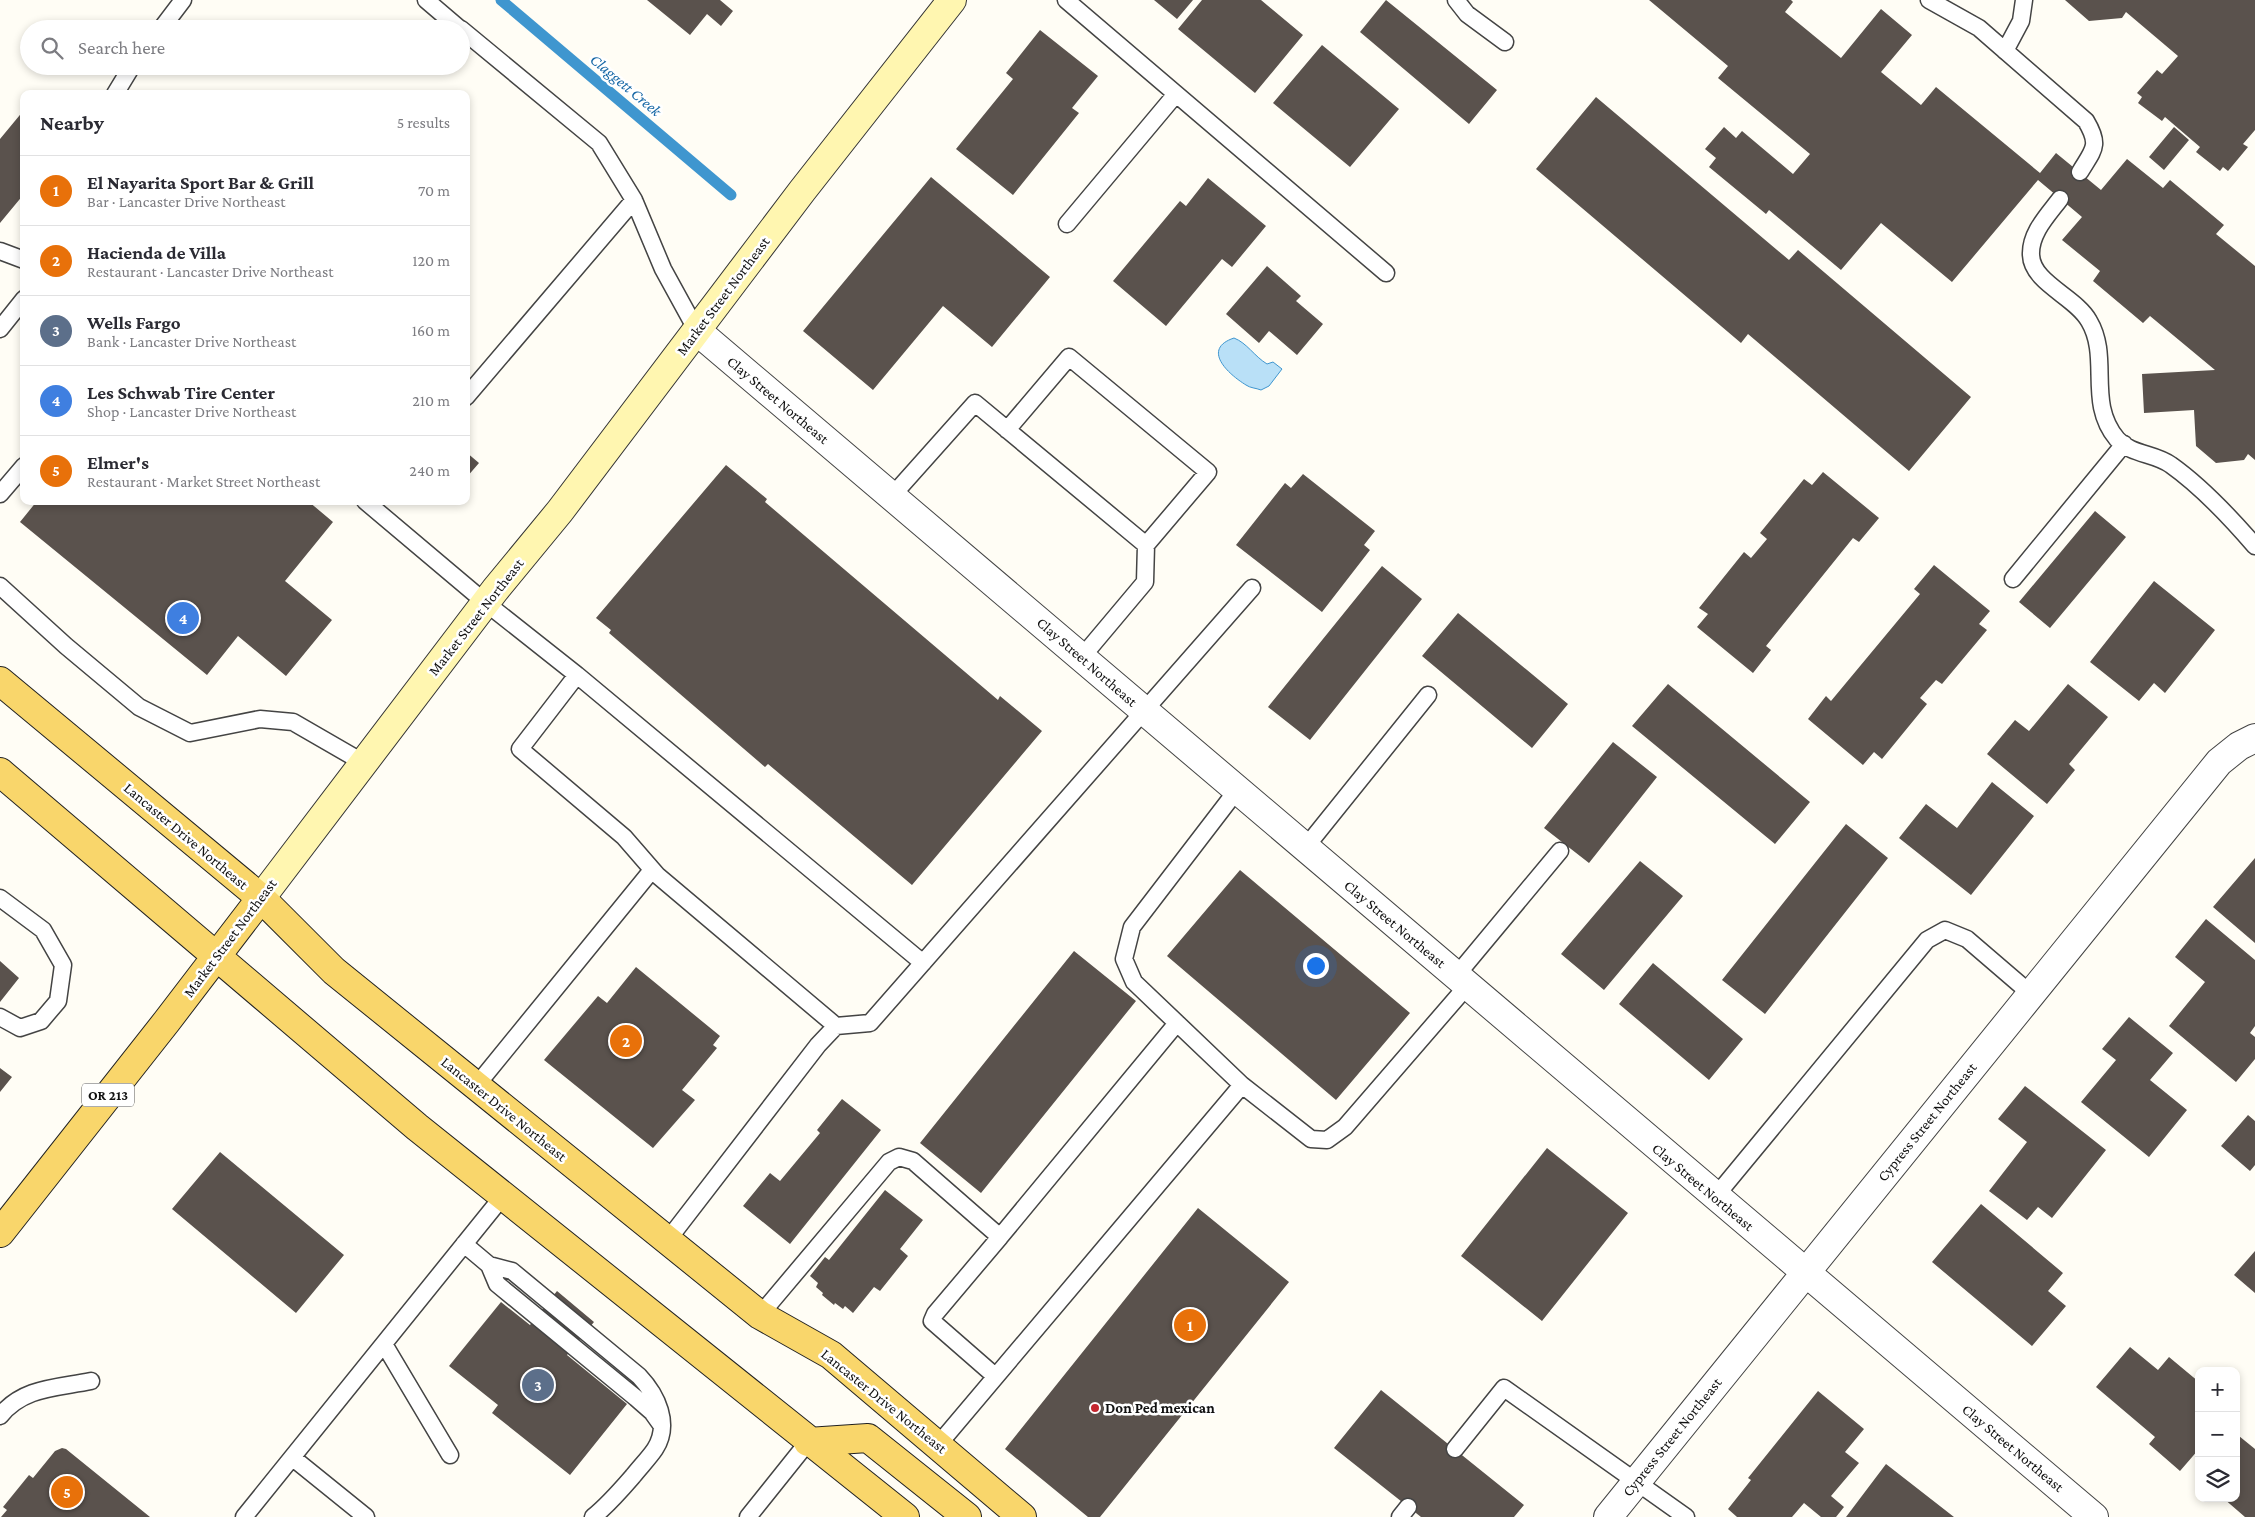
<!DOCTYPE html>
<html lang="en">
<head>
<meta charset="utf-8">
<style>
	body { margin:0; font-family:"Crimson Pro",serif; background:#f2f2f3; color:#2b2b33 }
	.controls { position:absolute; right:15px; bottom:15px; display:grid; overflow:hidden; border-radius:10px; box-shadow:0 2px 8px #0003 }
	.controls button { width:45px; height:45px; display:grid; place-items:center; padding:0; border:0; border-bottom:1px solid #e1e1e2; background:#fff; color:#2b2b33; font:25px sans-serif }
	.you { position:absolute; left:1315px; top:965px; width:18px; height:18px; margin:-12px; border:4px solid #fff; border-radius:50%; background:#1a73e8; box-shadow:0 0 0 8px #1a73e833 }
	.badge { display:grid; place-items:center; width:32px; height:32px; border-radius:50%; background:#111827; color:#fff; font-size:16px; font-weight:700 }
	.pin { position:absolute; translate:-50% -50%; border:2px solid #fff; box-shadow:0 1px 5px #0006 }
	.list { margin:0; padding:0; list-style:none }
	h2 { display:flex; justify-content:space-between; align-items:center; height:65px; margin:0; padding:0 20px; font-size:21px }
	h2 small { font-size:16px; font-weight:400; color:#7c7c81 }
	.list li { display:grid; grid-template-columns:32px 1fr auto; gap:15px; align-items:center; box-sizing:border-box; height:70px; padding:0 20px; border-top:1px solid #e1e1e2 }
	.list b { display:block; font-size:19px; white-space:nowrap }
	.list p { margin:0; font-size:16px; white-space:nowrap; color:#7c7c81 }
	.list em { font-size:16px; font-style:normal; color:#7c7c81 }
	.icon { flex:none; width:28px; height:28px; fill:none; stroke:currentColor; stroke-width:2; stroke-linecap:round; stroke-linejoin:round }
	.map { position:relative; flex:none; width:2255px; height:1517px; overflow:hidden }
	.search { position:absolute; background:#fff; box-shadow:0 2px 8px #0003; left:20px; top:20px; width:450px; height:55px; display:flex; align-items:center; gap:12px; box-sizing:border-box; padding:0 18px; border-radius:28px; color:#7c7c81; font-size:19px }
	.panel { position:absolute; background:#fff; box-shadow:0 2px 8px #0003; left:20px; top:90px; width:450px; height:415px; border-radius:10px }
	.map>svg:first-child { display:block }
</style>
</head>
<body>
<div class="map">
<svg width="2255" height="1517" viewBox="0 0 2255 1517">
	<rect width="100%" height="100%" fill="#fffdf5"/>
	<path fill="#b9e0f7" stroke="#3f96cf" d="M1234 338C1247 343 1254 356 1267 364L1273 362 1282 369 1269 386 1261 390C1256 388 1250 388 1246 385 1228 374 1201 349 1234 338Z"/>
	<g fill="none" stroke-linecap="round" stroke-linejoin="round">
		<path stroke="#3f96cf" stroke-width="11" d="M501 0 731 195"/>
	</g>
	<path fill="#5a524d" d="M647 0H720L733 11 721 26 707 14 690 35Z
		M1154 0H1193L1177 19Z
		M1202 0H1261L1303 35 1255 93 1178 29Z
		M1386 0 1497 90 1469 124 1360 32Z
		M1649 0H1791L1793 2 1785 12 1841 58 1881 9 1912 35 1881 72 1921 105 1936 87 2040 173 2056 153 2101 190 2127 159 2163 188 2170 180 2224 225 2216 234 2255 266V460L2248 454 2244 460 2216 463 2196 446 2194 410 2144 413 2142 374 2215 370 2150 316 2143 323 2093 281 2100 271 2062 240 2082 217 2038 180 1952 282 1881 223 1841 270 1769 210 1766 214 1709 167 1716 158 1705 149 1724 127 1736 138 1742 131 1793 174 1810 154 1718 78 1728 66Z
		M2065 0H2255V130L2243 144 2248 147 2228 171 2223 167 2220 171 2196 152 2200 147 2165 117 2162 121 2138 103 2142 97 2137 93 2157 70 2162 74 2178 56 2126 12 2122 18 2089 21Z
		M1040 30 1098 76 1072 108 1079 113 1013 195 956 149 1013 79 1006 73Z
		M1322 45 1399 109 1350 167 1273 103Z
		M1596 97 1789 260 1798 250 1971 397 1909 471 1748 334 1741 343 1536 169Z
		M24 110V194L0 223V139Z
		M2174 127 2189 140 2164 170 2149 157Z
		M931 177 1050 277 992 347 943 306 873 390 803 331Z
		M1208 178 1266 226 1232 267 1222 259 1166 326 1113 281 1180 201 1186 206Z
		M1267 266 1301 296 1296 301 1323 324 1297 355 1269 331 1259 343 1226 314Z
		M466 452 479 463 466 478Z
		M726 465 767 499 765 502 998 700 1000 696 1042 731 912 885 768 764 765 767 609 633 611 630 596 618Z
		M1823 472 1879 518 1859 542 1853 538 1766 646 1771 650 1753 673 1697 627 1708 614 1699 608 1744 552 1751 558 1767 539 1760 533 1804 479 1812 485Z
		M1303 474 1375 531 1364 545 1370 550 1322 612 1236 545 1285 483 1291 488Z
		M37 501H308L333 522 285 581 332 620 286 676 238 636 207 675 20 522Z
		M2095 511 2126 537 2050 628 2019 602Z
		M1934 565 1990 611 1979 624 1987 630 1942 684 1936 680 1920 698 1927 704 1882 759 1874 752 1863 765 1808 719 1826 696 1831 701 1920 594 1914 589Z
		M1382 566 1422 599 1310 740 1268 707Z
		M2154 581 2215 630 2165 693 2154 683 2139 701 2090 662Z
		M1458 613 1568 704 1532 748 1422 656Z
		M1668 684 1810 802 1775 844 1632 726Z
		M2068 684 2108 717 2069 764 2075 770 2047 804 1987 754 2015 720 2029 731Z
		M1613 742 1657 777 1589 863 1544 828Z
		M1992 782 2034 816 1971 895 1899 838 1926 804 1957 828Z
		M1846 824 1888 858 1765 1014 1722 980Z
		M2255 858V943L2213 907Z
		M1640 861 1683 896 1604 990 1561 954Z
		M1240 870 1410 1013 1336 1100 1167 956Z
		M2206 919 2255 960V1026L2250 1033 2255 1037V1059L2236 1082 2169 1026 2205 982 2175 957Z
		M1074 951 1136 1001 981 1193 920 1143Z
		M0 961 19 978 0 1002Z
		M1653 963 1743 1039 1709 1080 1619 1004Z
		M636 967 720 1036 713 1045 717 1048 682 1090 695 1100 653 1148 544 1060 598 996 607 1003Z
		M2129 1017 2173 1053 2150 1080 2187 1110 2149 1157 2081 1102 2116 1060 2102 1049Z
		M0 1068 12 1077 0 1092Z
		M2025 1086 2106 1150 2052 1218 2038 1207 2027 1220 1989 1191 2027 1142 1998 1119Z
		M842 1099 881 1130 790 1244 743 1206 770 1173 780 1181 820 1133 817 1130Z
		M2248 1115 2255 1121V1165L2250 1171 2221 1146Z
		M1547 1148 1628 1213 1542 1321 1461 1256Z
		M220 1152 344 1255 296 1313 172 1209Z
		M885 1190 923 1220 900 1249 908 1256 880 1291 874 1287 853 1313 845 1306 843 1309 835 1303 834 1305 822 1295 823 1293 816 1287 818 1283 810 1276 825 1257 829 1260Z
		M1981 1204 2063 1273 2048 1291 2066 1306 2032 1346 1932 1262Z
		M1198 1208 1289 1282 1100 1517H1088L1005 1449Z
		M2255 1251V1293L2234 1275Z
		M557 1291 594 1322 567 1355 627 1404 570 1475 492 1413 498 1405 449 1366 501 1302 530 1325Z
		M2130 1347 2158 1370 2169 1357 2199 1382V1449L2180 1471 2149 1444 2155 1437 2096 1387Z
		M1381 1390 1524 1505 1514 1517H1421L1334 1448Z
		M1818 1391 1864 1429 1845 1452 1859 1463 1831 1496 1844 1507 1836 1517H1821L1804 1503 1792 1517H1737L1728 1509 1751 1480 1748 1478Z
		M2239 1436 2255 1449V1517H2245L2223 1498H2236V1439Z
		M62 1448 66 1449 150 1517H1L7 1510 3 1507 29 1475 33 1478 55 1451Z
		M1886 1464 1954 1517H1846Z"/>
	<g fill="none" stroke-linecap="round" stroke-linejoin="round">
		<g stroke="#444" stroke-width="19">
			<path id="service" d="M426 0 460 29
				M1066 0 1386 273
				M1456 0 1467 14 1505 42
				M1929 0 1979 28 2086 121C2101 146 2093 150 2080 172
				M161 29 183 0
				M461 29 599 143 634 200
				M2005 51 2021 21 2024 0
				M115 94 132 66
				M2060 199C2048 215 2030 233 2031 255 2032 283 2076 297 2089 321 2111 358 2086 402 2117 439 2131 455 2155 453 2171 465 2202 487 2230 517 2255 546
				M1067 224 1176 94
				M0 251 24 260
				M0 329 24 299
				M466 397 634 200 663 269 697 331
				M1007 430 1069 357 1208 472 1146 545
				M0 494 24 466
				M892 496 975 403 1146 545 1145 582 1082 657
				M365 501 486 603 577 675 520 749 624 837 657 875 836 1026
				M2013 579 2124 444
				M0 586 66 646 139 707 190 733 260 719 293 722 364 763
				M577 675 923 963
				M1237 790 1132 927 1124 959 1134 982 1242 1085
				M1305 848 1428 695
				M0 898 43 930 63 965 58 1001 41 1021 20 1028 0 1017
				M1456 976 1560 851
				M476 1086 652 870
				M1715 1197 1927 940 1945 930 1967 939 2031 994
				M667 1241 818 1045 836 1026 870 1023 1252 588
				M464 1244 489 1265 497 1284 636 1398 652 1412 662 1426
				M489 1265 512 1271 639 1376C657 1395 671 1424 655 1449 649 1458 640 1467 633 1476 620 1491 608 1505 593 1517
				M760 1315 889 1162 899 1157 913 1161 1000 1237 1177 1023
				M384 1344 450 1455
				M995 1376 932 1321 935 1314 1000 1237
				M0 1416C23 1387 57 1388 91 1381
				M938 1445 1242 1085 1311 1139 1327 1140 1345 1127 1467 986
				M1455 1449 1504 1388 1686 1517
				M293 1458 366 1517
				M244 1517 503 1196
				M748 1517 808 1442
				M1400 1517 1408 1507"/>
		</g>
		<g stroke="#444" stroke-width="30">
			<path id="minor" d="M697 331 2094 1517
				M1608 1517 2219 762 2239 746 2255 738"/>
		</g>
		<g stroke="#333" stroke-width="30">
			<path id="secondary" d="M261 898 495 590 560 511 802 191 952 0"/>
		</g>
		<g stroke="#222" stroke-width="30">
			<path id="primary" d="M0 681 261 898 334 971 760 1315 831 1355 1022 1517
				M0 772 417 1127 905 1517
				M0 1233 167 1021 261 898
				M808 1442 868 1438 967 1517"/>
		</g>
		<use href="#service" stroke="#fff" stroke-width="16"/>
		<use href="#minor" stroke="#fff" stroke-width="28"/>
		<use href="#secondary" stroke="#fff6b0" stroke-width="28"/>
		<use href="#primary" stroke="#f9d66b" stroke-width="28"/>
	</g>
	<circle fill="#c4262e" stroke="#fff" stroke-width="2" cx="1095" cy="1408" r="5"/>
	<g text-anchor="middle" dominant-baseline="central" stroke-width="5" stroke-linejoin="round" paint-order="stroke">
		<rect fill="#fff" stroke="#585858" stroke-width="1" x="82" y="1083.5" width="52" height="23" rx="4"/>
		<g font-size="14" font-weight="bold" fill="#111">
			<text x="108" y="1095">OR 213</text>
		</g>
		<g font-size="15" fill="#111" stroke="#fff">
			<text transform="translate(723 296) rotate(-53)">Market Street Northeast</text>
			<text transform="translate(778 400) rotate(40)">Clay Street Northeast</text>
			<text transform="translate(476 617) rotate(-52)">Market Street Northeast</text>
			<text transform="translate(1087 662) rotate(41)">Clay Street Northeast</text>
			<text transform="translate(186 836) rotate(40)">Lancaster Drive Northeast</text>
			<text transform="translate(1395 924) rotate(40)">Clay Street Northeast</text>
			<text transform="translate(230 938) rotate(-53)">Market Street Northeast</text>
			<text transform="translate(504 1109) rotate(39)">Lancaster Drive Northeast</text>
			<text transform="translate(1927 1122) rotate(-51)">Cypress Street Northeast</text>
			<text transform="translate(1703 1187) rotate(40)">Clay Street Northeast</text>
			<text transform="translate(884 1401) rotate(39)">Lancaster Drive Northeast</text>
			<text transform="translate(1672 1437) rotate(-51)">Cypress Street Northeast</text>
			<text transform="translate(2013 1448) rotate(40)">Clay Street Northeast</text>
		</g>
		<g font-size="15" font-weight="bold" fill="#111" stroke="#fff" text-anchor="start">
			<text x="1105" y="1408">Don Ped mexican</text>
		</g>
		<g font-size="16" font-style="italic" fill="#1768a6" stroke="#fff">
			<text transform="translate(626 85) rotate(40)">Claggett Creek</text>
		</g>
	</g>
</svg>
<div class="controls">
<button>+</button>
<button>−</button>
<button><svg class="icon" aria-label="layers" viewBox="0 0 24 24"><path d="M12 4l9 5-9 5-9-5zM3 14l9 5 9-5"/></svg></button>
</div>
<div class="you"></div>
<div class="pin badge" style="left:1190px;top:1325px;background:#e8710a">1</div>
<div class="pin badge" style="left:626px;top:1041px;background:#e8710a">2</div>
<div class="pin badge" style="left:538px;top:1385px;background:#5c6f8a">3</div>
<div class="pin badge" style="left:183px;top:618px;background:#3f7fe0">4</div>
<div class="pin badge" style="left:67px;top:1492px;background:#e8710a">5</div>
<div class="search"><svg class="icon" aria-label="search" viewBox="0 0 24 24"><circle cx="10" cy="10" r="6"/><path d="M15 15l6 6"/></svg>Search here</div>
<section class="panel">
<h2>Nearby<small>5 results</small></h2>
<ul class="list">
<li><span class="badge" style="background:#e8710a">1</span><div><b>El Nayarita Sport Bar &amp; Grill</b><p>Bar · Lancaster Drive Northeast</p></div><em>70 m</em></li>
<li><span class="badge" style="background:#e8710a">2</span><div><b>Hacienda de Villa</b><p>Restaurant · Lancaster Drive Northeast</p></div><em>120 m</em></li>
<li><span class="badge" style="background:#5c6f8a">3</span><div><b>Wells Fargo</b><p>Bank · Lancaster Drive Northeast</p></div><em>160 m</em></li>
<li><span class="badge" style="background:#3f7fe0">4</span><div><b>Les Schwab Tire Center</b><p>Shop · Lancaster Drive Northeast</p></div><em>210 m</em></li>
<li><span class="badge" style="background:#e8710a">5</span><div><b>Elmer's</b><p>Restaurant · Market Street Northeast</p></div><em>240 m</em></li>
</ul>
</section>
</div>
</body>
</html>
